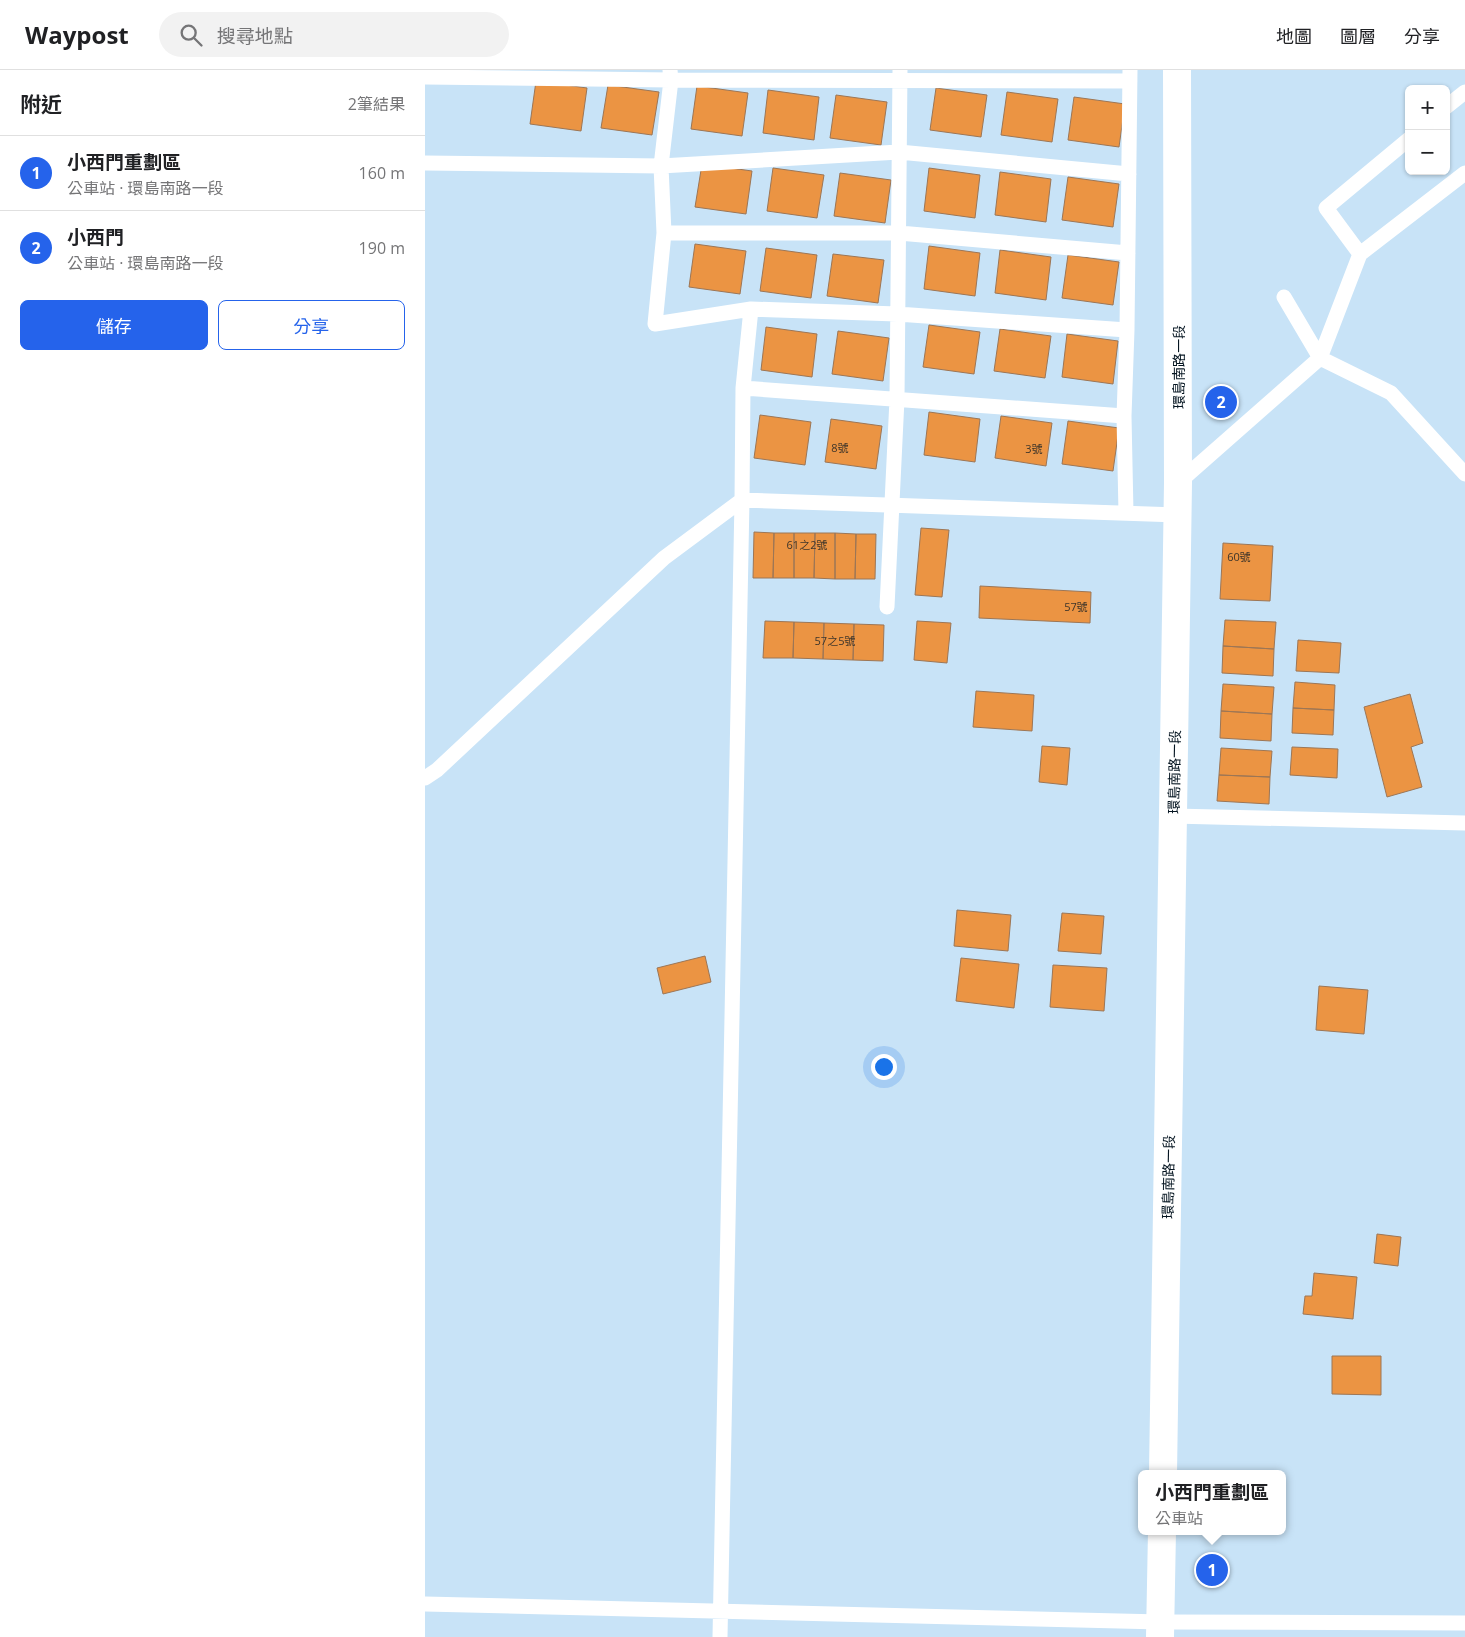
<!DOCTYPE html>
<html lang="zh-TW">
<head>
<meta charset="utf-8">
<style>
	body { margin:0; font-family:"Open Sans","Noto Sans TC",sans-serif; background:#f2f2f2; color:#202124 }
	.controls { position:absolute; right:15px; top:15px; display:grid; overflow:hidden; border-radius:8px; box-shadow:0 1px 4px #0004 }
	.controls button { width:45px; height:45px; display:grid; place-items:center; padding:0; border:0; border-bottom:1px solid #e0e0e0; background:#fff; color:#202124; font:25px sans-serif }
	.you { position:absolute; left:458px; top:996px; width:18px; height:18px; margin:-12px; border:4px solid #fff; border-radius:50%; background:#1a73e8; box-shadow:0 0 0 8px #1a73e833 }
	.badge { display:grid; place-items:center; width:32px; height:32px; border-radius:50%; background:#2563eb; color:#fff; font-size:16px; font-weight:700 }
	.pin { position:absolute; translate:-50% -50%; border:2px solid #fff; box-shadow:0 1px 5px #0006 }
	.popup { position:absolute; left:713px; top:1400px; width:148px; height:65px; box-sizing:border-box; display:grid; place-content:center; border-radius:8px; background:#fff; filter:drop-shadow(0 1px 4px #0005); font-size:16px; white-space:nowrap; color:#757577 }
	.popup b { font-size:19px; color:#202124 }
	.popup::after { content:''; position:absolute; left:50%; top:100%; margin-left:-10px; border:10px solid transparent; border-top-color:#fff }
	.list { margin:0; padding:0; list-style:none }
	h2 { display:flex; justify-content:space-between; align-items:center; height:65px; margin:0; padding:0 20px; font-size:21px }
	h2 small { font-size:16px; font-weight:400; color:#757577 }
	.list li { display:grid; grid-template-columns:32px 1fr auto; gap:15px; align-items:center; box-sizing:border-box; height:75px; padding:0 20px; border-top:1px solid #e0e0e0 }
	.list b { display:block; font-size:19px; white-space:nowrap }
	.list p { margin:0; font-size:16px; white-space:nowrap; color:#757577 }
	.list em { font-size:16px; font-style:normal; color:#757577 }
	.actions { display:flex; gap:10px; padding:15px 20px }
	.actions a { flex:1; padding:11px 0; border:1px solid #2563eb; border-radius:8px; text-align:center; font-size:18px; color:#2563eb }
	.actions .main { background:#2563eb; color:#fff }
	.icon { flex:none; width:28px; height:28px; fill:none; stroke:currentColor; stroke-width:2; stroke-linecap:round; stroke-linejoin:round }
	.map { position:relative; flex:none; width:1040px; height:1567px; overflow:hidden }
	header { display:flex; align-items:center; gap:30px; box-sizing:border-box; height:70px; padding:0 25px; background:#fff; border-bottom:1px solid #e0e0e0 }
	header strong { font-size:24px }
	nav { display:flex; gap:28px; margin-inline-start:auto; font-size:18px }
	.search { width:350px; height:45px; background:#f2f2f2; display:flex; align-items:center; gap:12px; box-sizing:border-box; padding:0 18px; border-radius:28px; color:#757577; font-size:19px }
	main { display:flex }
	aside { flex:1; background:#fff }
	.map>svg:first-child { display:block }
</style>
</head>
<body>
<header>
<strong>Waypost</strong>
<div class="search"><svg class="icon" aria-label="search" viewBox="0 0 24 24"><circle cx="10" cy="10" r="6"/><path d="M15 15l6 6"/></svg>搜尋地點</div>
<nav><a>地圖</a><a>圖層</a><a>分享</a></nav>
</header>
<main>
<aside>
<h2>附近<small>2筆結果</small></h2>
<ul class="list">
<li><span class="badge">1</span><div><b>小西門重劃區</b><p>公車站 · 環島南路一段</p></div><em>160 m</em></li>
<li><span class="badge">2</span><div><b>小西門</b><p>公車站 · 環島南路一段</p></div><em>190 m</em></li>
</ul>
<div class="actions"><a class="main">儲存</a><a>分享</a></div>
</aside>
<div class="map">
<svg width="1040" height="1567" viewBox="0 0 1040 1567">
	<rect width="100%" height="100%" fill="#c8e3f7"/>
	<path fill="#eb9443" stroke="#9c7656" d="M111 11 162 18 156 61 105 54Z
		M183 15 234 22 227 65 176 58Z
		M272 16 323 23 317 66 266 59Z
		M511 18 562 25 556 67 505 60Z
		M343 20 394 27 389 70 338 63Z
		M582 22 633 29 627 72 576 65Z
		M411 25 462 32 456 75 405 68Z
		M649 27 700 34 694 77 643 70Z
		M277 94 327 101 321 144 270 137Z
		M348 98 399 105 392 148 342 141Z
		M504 98 555 105 550 148 499 141Z
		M575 102 626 109 621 152 570 145Z
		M415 103 466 110 460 153 409 146Z
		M643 107 694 114 688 157 637 150Z
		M270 174 321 181 315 224 264 217Z
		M504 176 555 183 550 226 499 219Z
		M341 178 392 185 386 228 335 221Z
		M575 180 626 187 621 230 570 223Z
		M408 184 459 190 453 233 402 226Z
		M643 185 694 192 688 235 637 228Z
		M504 255 555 262 549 304 498 297Z
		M341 257 392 264 387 307 336 300Z
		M575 259 626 266 620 308 569 301Z
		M413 261 464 268 458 311 407 304Z
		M642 264 693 271 688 314 637 307Z
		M504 342 555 349 550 392 499 385Z
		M335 345 386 352 380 395 329 388Z
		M576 346 627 353 621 396 570 388Z
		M406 349 457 356 451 399 400 392Z
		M643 351 694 358 688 401 637 394Z
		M496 458 524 460 517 527 490 525Z
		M329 462 349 463 348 508H328Z
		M349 463H369V508H348Z
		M369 463H390L389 508H369Z
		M390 463H410V509L389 508Z
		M410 463 431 464 430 509H410Z
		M431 464H451L450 509H430Z
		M798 473 848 476 845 531 795 529Z
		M555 516 666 522 665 553 554 548Z
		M800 550 851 552 849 579 798 576Z
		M340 551 369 552 368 588H338Z
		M492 551 526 553 522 593 489 590Z
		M369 552 399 553 398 589 368 588Z
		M399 553 429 554 428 590 398 589Z
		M429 554 459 555 458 591 428 590Z
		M873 570 916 573 914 603 871 601Z
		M798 576 849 579 848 606 797 603Z
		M870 612 910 615 909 640 868 638Z
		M798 614 849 617 847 644 796 641Z
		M551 621 609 625 607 661 548 657Z
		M985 624 998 673 986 677 997 717 962 727 939 637Z
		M868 638 909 640 908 665 867 663Z
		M796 641 847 644 846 671 795 668Z
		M617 676 645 678 642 715 614 712Z
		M867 677 913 679 912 708 865 705Z
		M796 678 847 681 845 707 794 705Z
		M794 705 845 707 844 734 792 731Z
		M532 840 586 845 583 881 529 876Z
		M637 843 679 846 676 884 633 881Z
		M280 886 286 912 238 924 232 898Z
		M536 888 594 894 589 938 531 931Z
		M628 895 682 898 679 941 625 937Z
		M894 916 943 920 939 964 891 960Z
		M952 1164 976 1167 973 1196 949 1193Z
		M889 1203 932 1207 928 1249 878 1244 880 1226H887Z
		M907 1286H956V1325L907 1324Z"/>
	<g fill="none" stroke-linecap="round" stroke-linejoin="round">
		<path stroke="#fff" stroke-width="15" d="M245 0 246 10 236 96 239 163 230 254 326 239 318 318 317 430 295 1567
			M0 7 246 10 705 11
			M1021 37 1040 22
			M0 93 236 96 474 82 704 104
			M239 163H474L703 183
			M935 184 901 138 984 69
			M859 227 895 288 966 323 1040 404
			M326 239 472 244 702 260
			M318 318 699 346
			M753 413 895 288 935 184 1040 103
			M701 443 699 346 702 260 705 0
			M462 537 472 329 475 0
			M0 708 12 700 239 488 317 430 753 445
			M748 746 1040 753
			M0 1534 736 1552 1040 1553"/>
		<path stroke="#fff" stroke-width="28" d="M738 1404 753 413 752 0
			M735 1567 737 1461"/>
	</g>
	<g text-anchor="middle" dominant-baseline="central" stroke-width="4" stroke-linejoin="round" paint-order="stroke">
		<g font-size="11" fill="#3e352a">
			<text x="415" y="377">8號</text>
			<text x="609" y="378">3號</text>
			<text x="382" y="474">61之2號</text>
			<text x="814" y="486">60號</text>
			<text x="651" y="536">57號</text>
			<text x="410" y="570">57之5號</text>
		</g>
		<g font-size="14" fill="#051521" stroke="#fff">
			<text transform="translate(753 297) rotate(-90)">環島南路一段</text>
			<text transform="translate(749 702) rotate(-89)">環島南路一段</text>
			<text transform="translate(743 1107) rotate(-89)">環島南路一段</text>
		</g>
	</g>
</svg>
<div class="controls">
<button>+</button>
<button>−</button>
</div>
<div class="you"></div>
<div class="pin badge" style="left:787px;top:1500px">1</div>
<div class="popup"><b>小西門重劃區</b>公車站</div>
<div class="pin badge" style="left:796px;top:332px">2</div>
</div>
</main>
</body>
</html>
